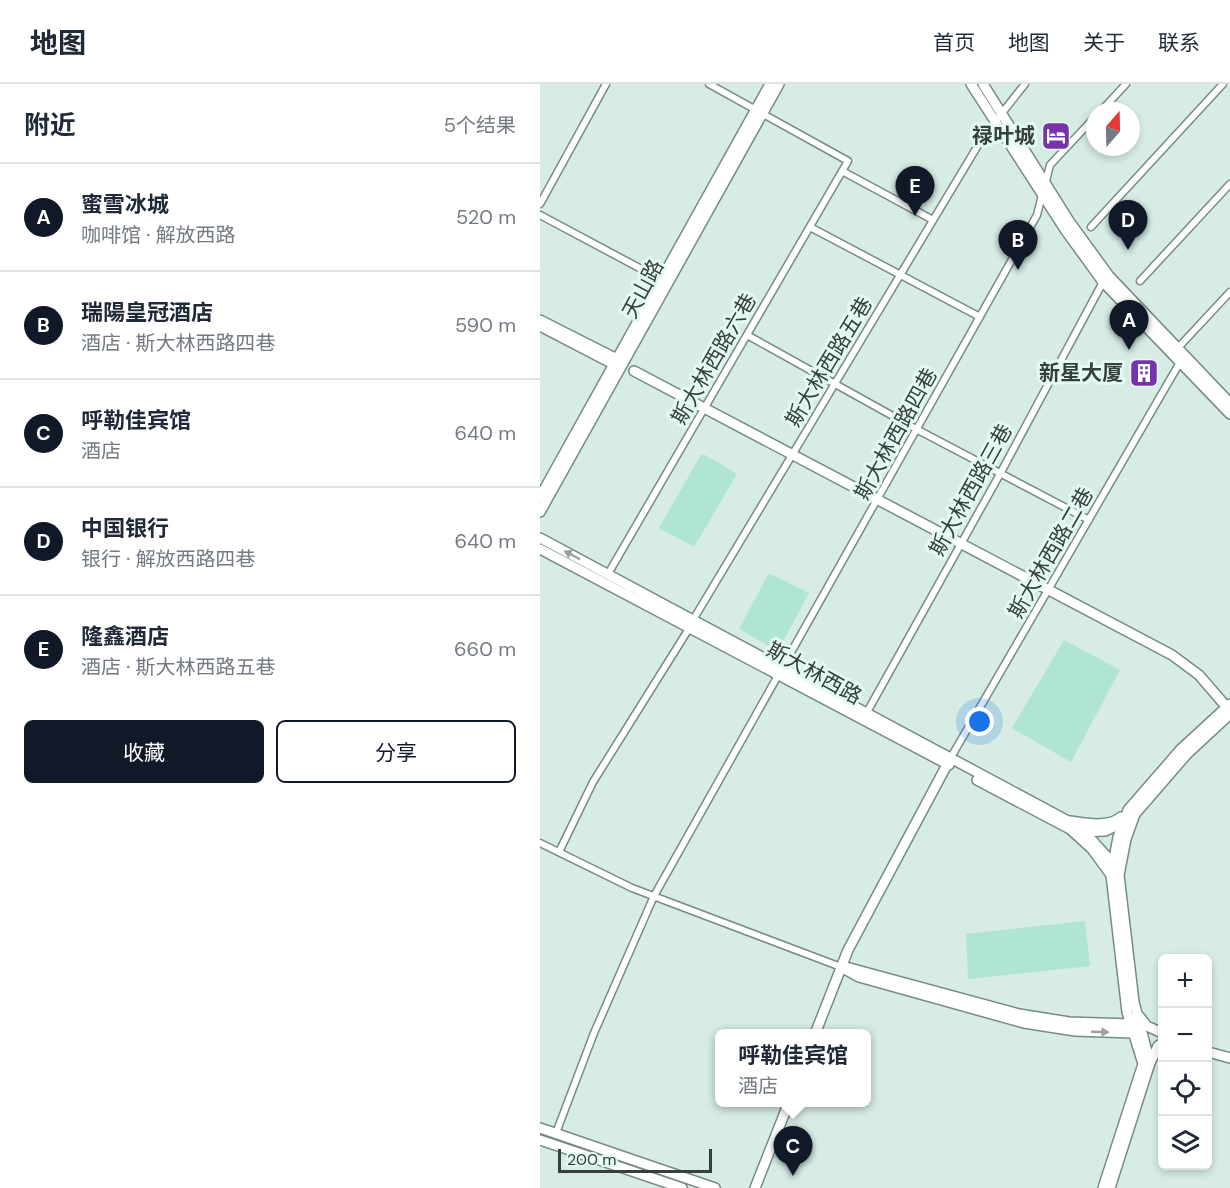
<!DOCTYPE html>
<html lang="zh">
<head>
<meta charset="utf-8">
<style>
	body { margin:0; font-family:"DM Sans","Noto Sans SC",sans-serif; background:#f6f6f7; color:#1f2937 }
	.controls { position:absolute; right:18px; bottom:18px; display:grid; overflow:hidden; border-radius:9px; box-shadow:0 3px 9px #0003 }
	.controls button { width:54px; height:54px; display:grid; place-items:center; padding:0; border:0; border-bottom:2px solid #e0e1e3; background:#fff; color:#1f2937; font:30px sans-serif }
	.compass { position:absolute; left:546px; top:18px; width:54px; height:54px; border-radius:50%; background:#fff; box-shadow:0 3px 9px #0003; rotate:20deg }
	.scale { position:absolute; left:18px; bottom:15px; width:154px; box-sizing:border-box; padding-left:6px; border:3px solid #363f3c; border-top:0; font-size:16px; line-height:21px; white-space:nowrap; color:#363f3c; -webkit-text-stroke:4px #e3faf1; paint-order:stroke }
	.you { position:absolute; left:440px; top:638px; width:21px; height:21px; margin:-15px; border:4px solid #fff; border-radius:50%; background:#1a73e8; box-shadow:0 0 0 9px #1a73e833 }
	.badge { display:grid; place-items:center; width:39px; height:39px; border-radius:50%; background:#111827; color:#fff; font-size:20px; font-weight:700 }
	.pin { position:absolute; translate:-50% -50px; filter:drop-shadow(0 2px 3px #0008) }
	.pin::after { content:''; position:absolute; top:32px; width:21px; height:18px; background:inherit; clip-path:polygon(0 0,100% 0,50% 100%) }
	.popup { position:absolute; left:175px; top:945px; width:156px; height:78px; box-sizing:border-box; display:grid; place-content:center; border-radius:9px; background:#fff; filter:drop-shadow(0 2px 4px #0005); font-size:20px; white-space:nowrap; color:#747a83 }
	.popup b { font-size:22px; color:#1f2937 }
	.popup::after { content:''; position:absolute; left:50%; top:100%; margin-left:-12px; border:12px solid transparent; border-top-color:#fff }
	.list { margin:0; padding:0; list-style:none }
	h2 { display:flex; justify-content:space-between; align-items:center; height:78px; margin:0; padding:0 24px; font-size:26px }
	h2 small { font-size:20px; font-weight:400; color:#747a83 }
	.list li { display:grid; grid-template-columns:39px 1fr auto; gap:18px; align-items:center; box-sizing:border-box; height:108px; padding:0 24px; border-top:2px solid #e0e1e3 }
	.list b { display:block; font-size:22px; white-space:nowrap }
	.list p { margin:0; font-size:20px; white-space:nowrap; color:#747a83 }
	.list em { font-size:20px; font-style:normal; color:#747a83 }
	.actions { display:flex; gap:12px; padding:18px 24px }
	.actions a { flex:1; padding:14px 0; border:2px solid #111827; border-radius:9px; text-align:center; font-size:21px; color:#111827 }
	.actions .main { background:#111827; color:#fff }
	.icon { flex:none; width:33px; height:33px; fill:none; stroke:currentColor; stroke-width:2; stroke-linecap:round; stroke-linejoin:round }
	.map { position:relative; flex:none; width:690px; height:1104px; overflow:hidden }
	header { display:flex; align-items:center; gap:36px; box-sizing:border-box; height:84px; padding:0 30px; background:#fff; border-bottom:2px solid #e0e1e3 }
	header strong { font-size:28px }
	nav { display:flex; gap:33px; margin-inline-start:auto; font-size:21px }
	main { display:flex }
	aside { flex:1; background:#fff }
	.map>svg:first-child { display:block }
</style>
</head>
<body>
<header>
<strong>地图</strong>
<nav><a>首页</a><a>地图</a><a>关于</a><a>联系</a></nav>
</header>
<main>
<aside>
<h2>附近<small>5个结果</small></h2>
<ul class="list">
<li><span class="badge">A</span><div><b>蜜雪冰城</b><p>咖啡馆 · 解放西路</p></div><em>520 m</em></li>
<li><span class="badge">B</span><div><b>瑞陽皇冠酒店</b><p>酒店 · 斯大林西路四巷</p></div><em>590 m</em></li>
<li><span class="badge">C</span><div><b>呼勒佳宾馆</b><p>酒店</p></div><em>640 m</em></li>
<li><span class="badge">D</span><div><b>中国银行</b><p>银行 · 解放西路四巷</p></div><em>640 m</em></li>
<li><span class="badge">E</span><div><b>隆鑫酒店</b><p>酒店 · 斯大林西路五巷</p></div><em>660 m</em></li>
</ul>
<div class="actions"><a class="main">收藏</a><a>分享</a></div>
</aside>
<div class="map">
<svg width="690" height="1104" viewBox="0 0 690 1104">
	<rect width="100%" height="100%" fill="#d6ece4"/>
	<path fill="#b0e5d2" d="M161 371H165L197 390 154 463 119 444Z
		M229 489 269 509 238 567 199 545Z
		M524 556 580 586 531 678 472 644Z
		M545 837 550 882 428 895 426 850Z"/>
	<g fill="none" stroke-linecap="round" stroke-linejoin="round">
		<g stroke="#778b84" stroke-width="9">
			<path id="street" d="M561 27 586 0
				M302 87 393 136
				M505 101 510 81 555 33
				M0 120 66 0
				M0 131 120 195
				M270 143 440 233
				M551 143 683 0
				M600 197 690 100
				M207 251 378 346 549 436
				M636 266 690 208
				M68 490 308 77 169 0
				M153 536 443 53 485 0
				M326 630 460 390 563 198
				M410 675 639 280
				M0 759 92 804 301 883
				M19 768 53 698 150 543
				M16 1049 54 949 114 812 497 131 502 111"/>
		</g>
		<g stroke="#778b84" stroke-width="12">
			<path id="secondary" d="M431 0 526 147 563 198 690 330
				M443 0 529 137 569 192 690 319
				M0 236 81 277
				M0 242 77 282
				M94 287 632 571 659 591 690 627
				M0 413 230 0
				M0 428 239 0
				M0 454 528 737 550 754 580 787
				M0 465 409 681
				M437 696 530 745 552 765 571 791
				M530 737C545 739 568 744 581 733
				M541 748 565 747 585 738
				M301 883 319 893 484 939 535 947 593 949
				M306 883 479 930 529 938 591 940
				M599 932 607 942 622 949
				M275 950 308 866 409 677
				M668 968 690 974
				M610 979 594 918 579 791 586 755 595 730 647 670 690 630
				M0 1044 175 1104
				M0 1056 142 1104
				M215 1104 249 1018
				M563 1104 603 980 587 928 571 791 578 753 588 726 641 665 690 620
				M570 1104 610 979 618 962 622 959"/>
		</g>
		<use href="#street" stroke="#fff" stroke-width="6"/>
		<use href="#secondary" stroke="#fff" stroke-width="9"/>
	</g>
	<defs><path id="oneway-solid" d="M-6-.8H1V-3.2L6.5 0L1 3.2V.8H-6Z" transform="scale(1.5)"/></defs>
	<g fill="#9a9f9e">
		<use href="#oneway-solid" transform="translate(32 471) rotate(-152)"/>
		<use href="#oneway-solid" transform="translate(560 948) rotate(2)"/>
	</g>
	<defs>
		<g id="hotel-square" transform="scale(1.5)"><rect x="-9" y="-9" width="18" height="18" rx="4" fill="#7734a8" stroke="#e3faf1"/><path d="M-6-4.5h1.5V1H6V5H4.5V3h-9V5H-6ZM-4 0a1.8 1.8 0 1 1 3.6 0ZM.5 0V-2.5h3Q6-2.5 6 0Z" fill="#fff"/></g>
		<g id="building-square" transform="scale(1.5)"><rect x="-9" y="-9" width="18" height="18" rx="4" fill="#7734a8" stroke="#e3faf1"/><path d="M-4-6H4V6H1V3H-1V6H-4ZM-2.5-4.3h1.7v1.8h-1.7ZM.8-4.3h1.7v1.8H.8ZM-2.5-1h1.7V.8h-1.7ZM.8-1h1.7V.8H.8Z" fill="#fff"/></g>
	</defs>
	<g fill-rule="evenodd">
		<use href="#hotel-square" x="516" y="52"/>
		<use href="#building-square" x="604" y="289"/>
	</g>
	<g text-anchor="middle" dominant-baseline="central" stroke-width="6" stroke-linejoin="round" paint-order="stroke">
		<g font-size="21" font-weight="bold" fill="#363f3c" stroke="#e3faf1" text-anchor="end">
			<text x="495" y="52">禄叶城</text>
			<text x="583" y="289">新星大厦</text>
		</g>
		<g font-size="21" fill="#363f3c" stroke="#e3faf1">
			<text transform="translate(103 205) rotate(-62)">天山路</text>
			<text transform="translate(174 275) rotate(-60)">斯大林西路六巷</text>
			<text transform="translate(289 278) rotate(-59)">斯大林西路五巷</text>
			<text transform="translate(356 350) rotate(-61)">斯大林西路四巷</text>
			<text transform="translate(431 406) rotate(-61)">斯大林西路三巷</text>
			<text transform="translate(511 469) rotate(-60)">斯大林西路二巷</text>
			<text transform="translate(274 589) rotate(29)">斯大林西路</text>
		</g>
	</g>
</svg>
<div class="controls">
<button>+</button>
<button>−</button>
<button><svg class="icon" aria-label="locate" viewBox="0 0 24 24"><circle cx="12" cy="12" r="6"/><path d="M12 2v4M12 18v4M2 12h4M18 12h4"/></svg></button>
<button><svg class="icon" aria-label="layers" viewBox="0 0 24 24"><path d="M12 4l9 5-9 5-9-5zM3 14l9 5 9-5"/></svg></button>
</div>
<svg class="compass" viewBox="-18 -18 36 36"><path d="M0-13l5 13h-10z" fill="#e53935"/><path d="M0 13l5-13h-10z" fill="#747a83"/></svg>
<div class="scale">200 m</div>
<div class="you"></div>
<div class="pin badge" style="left:589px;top:266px">A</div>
<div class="pin badge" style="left:478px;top:186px">B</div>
<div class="pin badge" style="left:253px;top:1092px">C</div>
<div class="popup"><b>呼勒佳宾馆</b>酒店</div>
<div class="pin badge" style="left:588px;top:166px">D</div>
<div class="pin badge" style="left:375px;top:132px">E</div>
</div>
</main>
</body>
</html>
